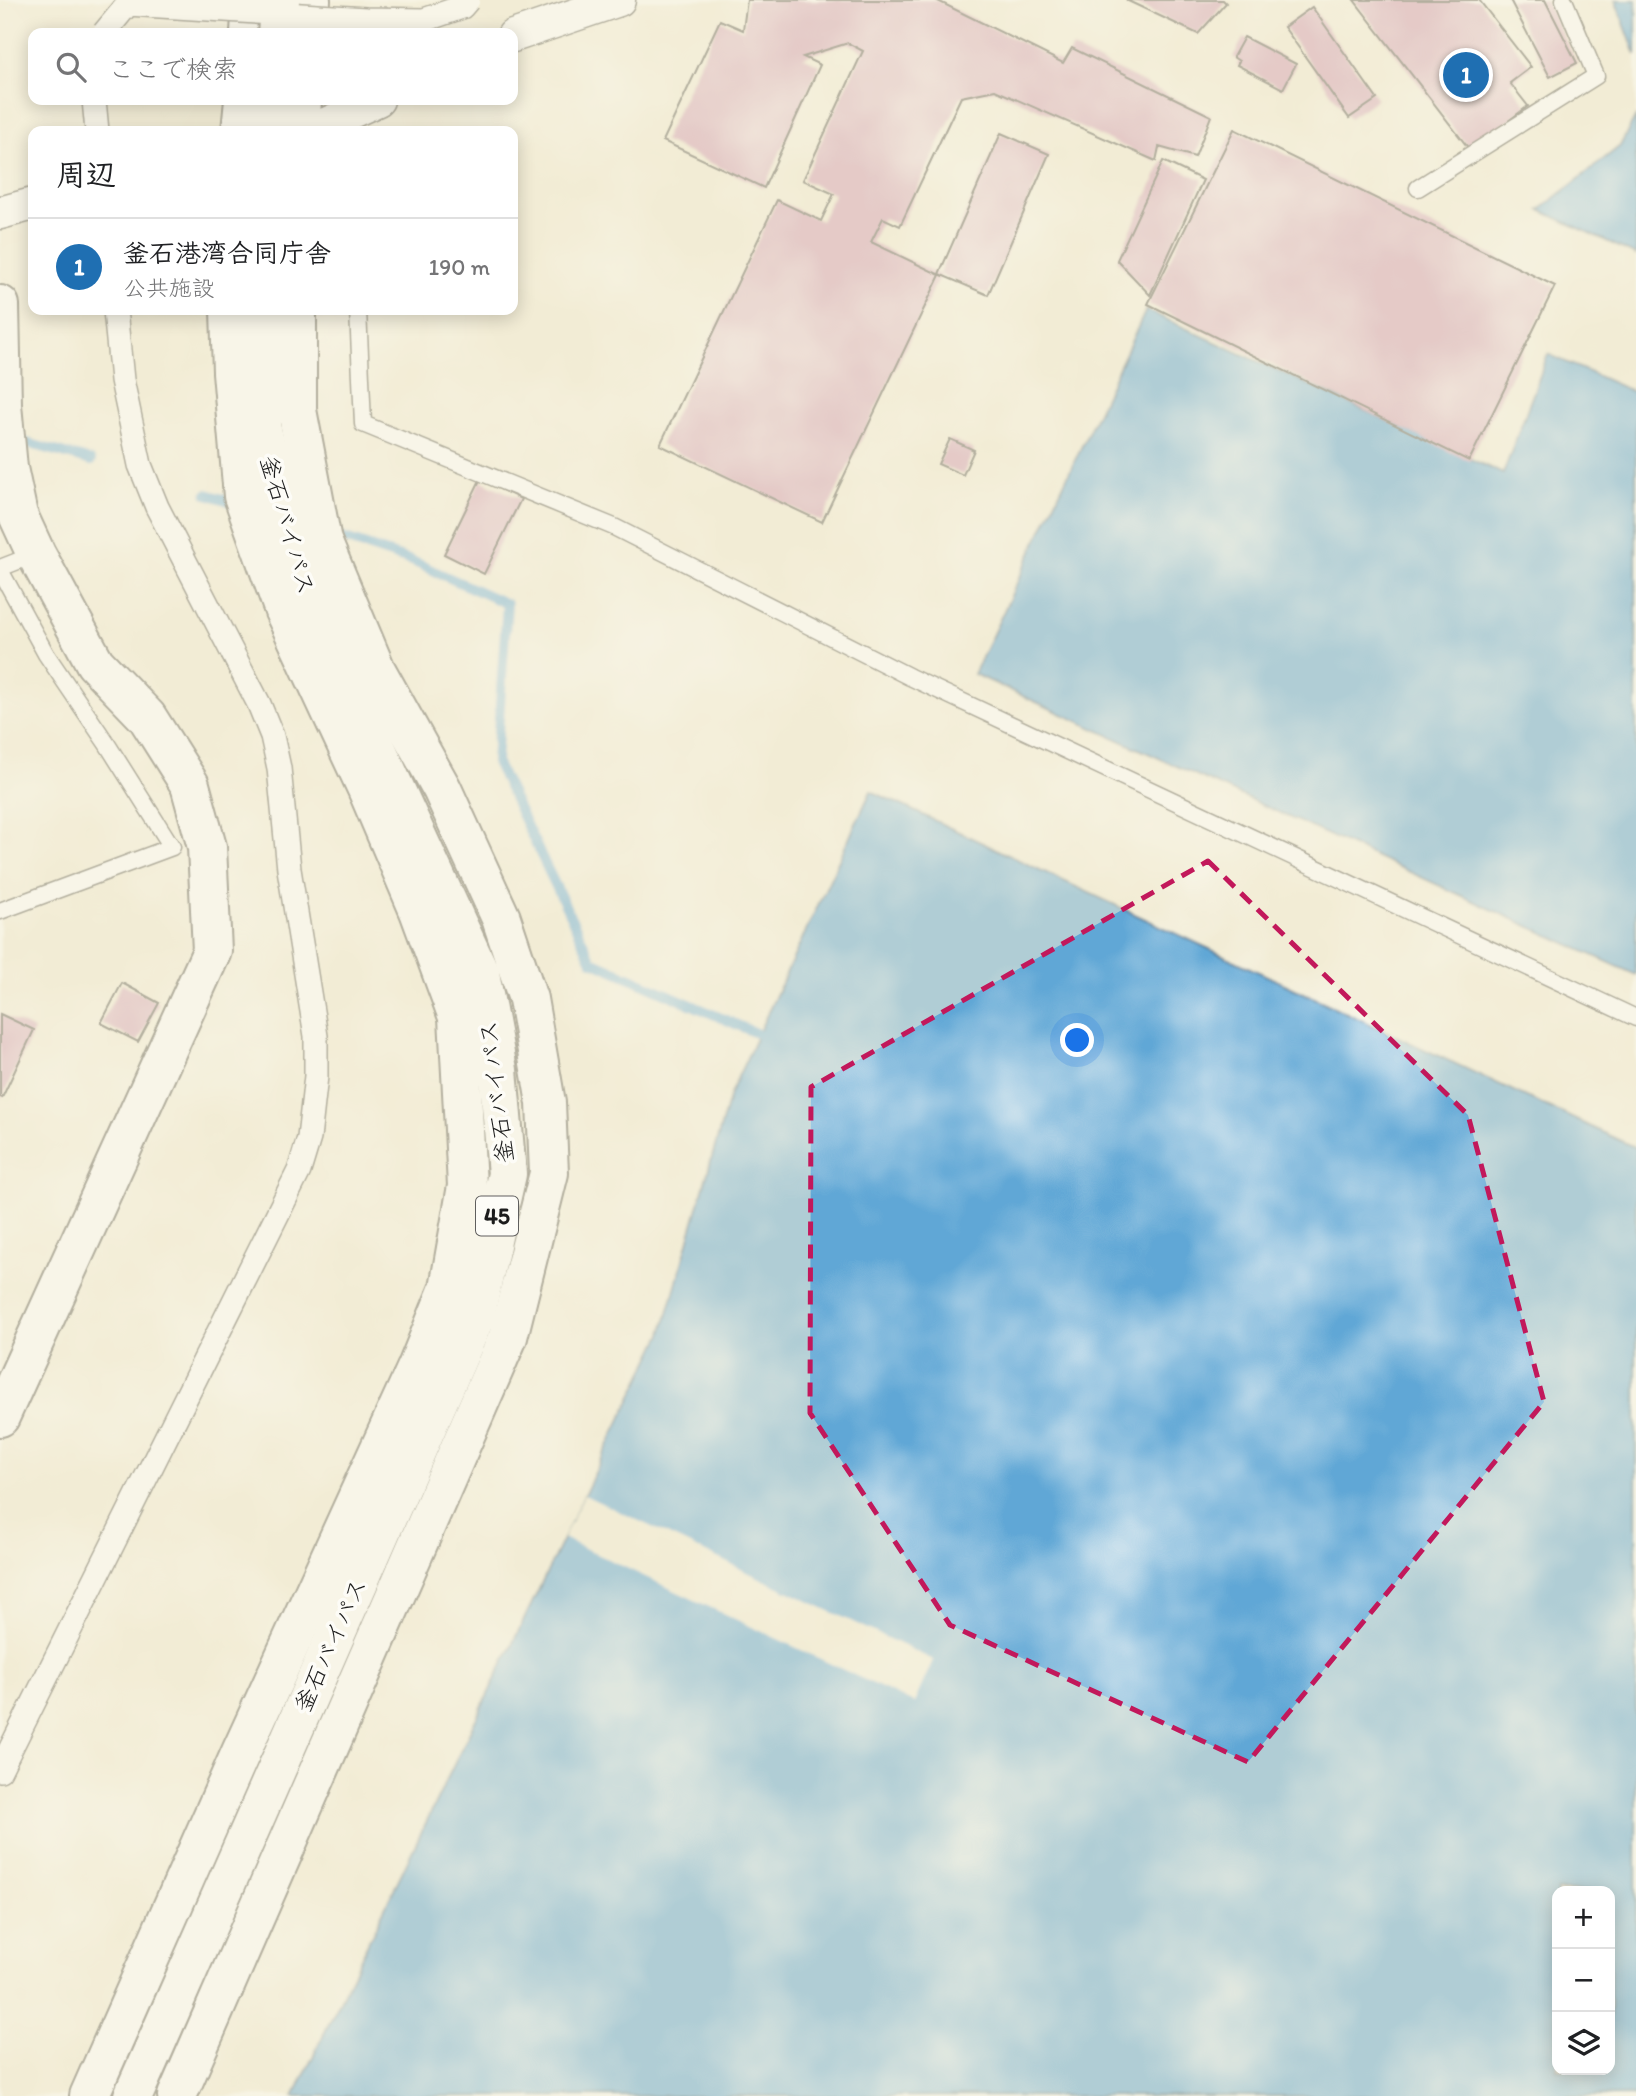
<!DOCTYPE html>
<html lang="ja">
<head>
<meta charset="utf-8">
<style>
	body { margin:0; font-family:Itim,"Klee One",sans-serif; background:#f6f6f6; color:#202124 }
	.controls { position:absolute; right:21px; bottom:21px; display:grid; overflow:hidden; border-radius:14px; box-shadow:0 4px 18px #0003 }
	.controls button { width:63px; height:63px; display:grid; place-items:center; padding:0; border:0; border-bottom:2px solid #e0e0e0; background:#fff; color:#202124; font:35px sans-serif }
	.you { position:absolute; left:1078px; top:1041px; width:24px; height:24px; margin:-18px; border:5px solid #fff; border-radius:50%; background:#1a73e8; box-shadow:0 0 0 10px #1a73e833 }
	.badge { display:grid; place-items:center; width:46px; height:46px; border-radius:50%; background:#1f6fb2; color:#fff; font-size:23px; font-weight:700 }
	.pin { position:absolute; translate:-50% -50%; border:4px solid #fff; box-shadow:0 2px 7px #0006 }
	.list { margin:0; padding:0; list-style:none }
	h2 { display:flex; justify-content:space-between; align-items:center; height:91px; margin:0; padding:0 28px; font-size:30px }
	h2 small { font-size:23px; font-weight:400; color:#757577 }
	.list li { display:grid; grid-template-columns:46px 1fr auto; gap:21px; align-items:center; box-sizing:border-box; height:98px; padding:0 28px; border-top:2px solid #e0e0e0 }
	.list b { display:block; font-size:26px; white-space:nowrap }
	.list p { margin:0; font-size:23px; white-space:nowrap; color:#757577 }
	.list em { font-size:23px; font-style:normal; color:#757577 }
	.icon { flex:none; width:38px; height:38px; fill:none; stroke:currentColor; stroke-width:2; stroke-linecap:round; stroke-linejoin:round }
	.map { position:relative; flex:none; width:1636px; height:2096px; overflow:hidden }
	.search { position:absolute; background:#fff; box-shadow:0 4px 18px #0003; left:28px; top:28px; width:490px; height:77px; display:flex; align-items:center; gap:18px; box-sizing:border-box; padding:0 24px; border-radius:14px; color:#757577; font-size:26px }
	.panel { position:absolute; background:#fff; box-shadow:0 4px 18px #0003; left:28px; top:126px; width:490px; height:189px; border-radius:14px }
	.map>svg:first-child { display:block }
</style>
</head>
<body>
<div class="map">
<svg width="1636" height="2096" viewBox="0 0 1636 2096">
	<rect width="100%" height="100%" fill="#fdfcf7"/>
	<filter id="ink" filterUnits="userSpaceOnUse"><feTurbulence type="fractalNoise" baseFrequency=".0143" numOctaves="2"/><feDisplacementMap in="SourceGraphic" scale="14" xChannelSelector="R" yChannelSelector="G"/><feConvolveMatrix kernelMatrix="1 2 1 2 8 2 1 2 1" color-interpolation-filters="sRGB"/></filter>
	<filter id="wash" filterUnits="userSpaceOnUse"><feTurbulence type="fractalNoise" baseFrequency=".00686" numOctaves="4" result="noise"/><feDisplacementMap in="SourceGraphic" scale="28" xChannelSelector="R" yChannelSelector="G"/><feGaussianBlur stdDeviation="1.57" result="paint"/><feColorMatrix in="noise" values="0 0 0 0 0 0 0 0 0 0 0 0 0 0 0 0 0 1.4 0 .05"/><feComposite in="paint" operator="in"/></filter>
	<g filter="url(#wash)">
		<rect width="100%" height="100%" fill="#f2ecd5"/>
		<path fill="#60a7d6" stroke="#3e6279" stroke-width="2" fill-rule="evenodd" d="M1615 0H1636V55Z
			M1636 116V255L1540 210 1620 146Z
			M1146 310 1503 474 1548 354 1636 393V975L974 674Z
			M871 791 1636 1148V2096H294L662 1334 730 1094ZM1557 1891H1610V2070H1557Z"/>
		<path fill="#f2ecd5" d="M584 1495 933 1660 914 1703 563 1538Z"/>
		<g fill="none" stroke-linecap="round" stroke-linejoin="round">
			<path stroke="#60a7d6" stroke-width="10" d="M13 439 91 461
				M207 494 238 504
				M330 534 412 561 507 604 496 762 592 961 758 1034"/>
		</g>
		<g id="blocks">
			<path fill="#d4a1b7" d="M747 0H936L1063 63 1072 48 1211 116 1195 157 1159 147 1156 161 995 90 961 97 900 226 883 218 871 242 940 275 822 522 660 445 777 200 821 221 834 194 803 180 863 51 848 43 803 57 820 65 764 188 663 141 720 20 743 30Z
				M1126 0H1223L1226 3 1198 34Z
				M1354 0H1479L1531 67 1510 83 1528 106 1470 150Z
				M1510 0H1545L1577 63 1550 77Z
				M1312 7 1377 99 1349 118 1284 27Z
				M1244 37 1296 64 1283 89 1237 65 1239 61 1233 57Z
				M1234 129 1555 286 1469 461 1148 304Z
				M1001 133 1049 154 988 295 939 274Z
				M1163 161 1203 180 1150 295 1117 260Z
				M950 439 974 450 963 475 938 464Z
				M480 480 521 499 484 574 444 554Z
				M122 983 159 1003 138 1042 101 1023Z
				M0 1014 34 1030 2 1098 0 1097Z"/>
		</g>
	</g>
	<g filter="url(#ink)">
		<use href="#blocks" fill-opacity="0" stroke="#67655d" stroke-width="2"/>
		<g fill="none" stroke-linecap="round" stroke-linejoin="round">
			<g stroke="#67655d" stroke-width="19">
				<path id="service" d="M1418 188 1596 76 1564 0
					M358 310 363 424 614 527 910 677 1636 1018
					M0 568 36 554
					M0 570 46 654 107 744 172 847 0 911"/>
			</g>
			<g stroke="#67655d" stroke-width="26">
				<path id="pedestrian" d="M94 100 97 131
					M0 1770 299 1171 309 1138 316 1076V1036L289 869 279 768 272 736 259 704 157 507 140 465 122 380 115 310"/>
			</g>
			<g stroke="#67655d" stroke-width="35">
				<path id="minor" d="M513 36 619 0
					M310 131 378 100
					M0 213 33 204"/>
			</g>
			<g stroke="#67655d" stroke-width="42">
				<path id="tertiary" d="M250 33 252 0
					M308 33 311 0
					M241 131 244 100
					M300 131 302 100
					M0 305 2 405 8 468 18 515 36 554 95 663 147 717 190 785 207 847 212 951 0 1417
					M89 2096 241 1752 417 1367 449 1288 467 1186 458 1017 419 911 367 789 284 611 243 496 232 372 230 310
					M177 2096 508 1337 549 1173 546 1103 528 999 501 918 442 789 376 670 322 541 297 410V310"/>
			</g>
			<g stroke="#67655d" stroke-width="42">
				<path id="trunk" d="M269 131 272 100
					M133 2096 474 1320 507 1174 498 1070 480 973 300 582 261 426V310"/>
			</g>
			<use href="#service" stroke="#fff" stroke-width="16"/>
			<use href="#pedestrian" stroke="#fff" stroke-width="23"/>
			<use href="#minor" stroke="#fff" stroke-width="32"/>
			<use href="#tertiary" stroke="#fff" stroke-width="38"/>
			<use href="#trunk" stroke="#fff" stroke-width="38"/>
			<g stroke="#67655d" stroke-width="26" stroke-linecap="butt">
				<path id="pedestrian-bridge" d="M104 33 128 4 366 19 424 20 462 7 468 0"/>
			</g>
			<g stroke="#67655d" stroke-width="42" stroke-linecap="butt">
				<path id="trunk-bridge" d="M277 33 280 0"/>
			</g>
			<use href="#pedestrian-bridge" stroke="#fff" stroke-width="23"/>
			<use href="#trunk-bridge" stroke="#fff" stroke-width="38"/>
		</g>
	</g>
	<path d="M0 0H1636V2096H0ZM1208 861 1468 1115 1544 1402 1248 1762 950 1625 810 1413 811 1087Z" fill="#f2ecd5" fill-opacity=".55" fill-rule="evenodd"/>
	<path fill="none" stroke="#c2185b" stroke-width="5" stroke-dasharray="14 9" stroke-linejoin="round" d="M1208 861 1468 1115 1544 1402 1248 1762 950 1625 810 1413 811 1087Z"/>
	<g text-anchor="middle" dominant-baseline="central" stroke-width="7" stroke-linejoin="round" paint-order="stroke">
		<rect fill="#fdfcf7" stroke="#605f5e" stroke-width="2" x="476" y="1196.5" width="42" height="39" rx="5"/>
		<g font-size="23" font-weight="bold" fill="#1c1c1c">
			<text x="497" y="1216">45</text>
		</g>
		<g font-size="24" fill="#1c1c1c" stroke="#fdfcf7">
			<text transform="translate(288 525) rotate(74)">釜石バイパス</text>
			<text transform="translate(496 1092) rotate(-97)">釜石バイパス</text>
			<text transform="translate(330 1645) rotate(-66)">釜石バイパス</text>
		</g>
	</g>
</svg>
<div class="controls">
<button>+</button>
<button>−</button>
<button><svg class="icon" aria-label="layers" viewBox="0 0 24 24"><path d="M12 4l9 5-9 5-9-5zM3 14l9 5 9-5"/></svg></button>
</div>
<div class="you"></div>
<div class="pin badge" style="left:1466px;top:75px">1</div>
<div class="search"><svg class="icon" aria-label="search" viewBox="0 0 24 24"><circle cx="10" cy="10" r="6"/><path d="M15 15l6 6"/></svg>ここで検索</div>
<section class="panel">
<h2>周辺<small></small></h2>
<ul class="list">
<li><span class="badge">1</span><div><b>釜石港湾合同庁舎</b><p>公共施設</p></div><em>190 m</em></li>
</ul>
</section>
</div>
</body>
</html>
